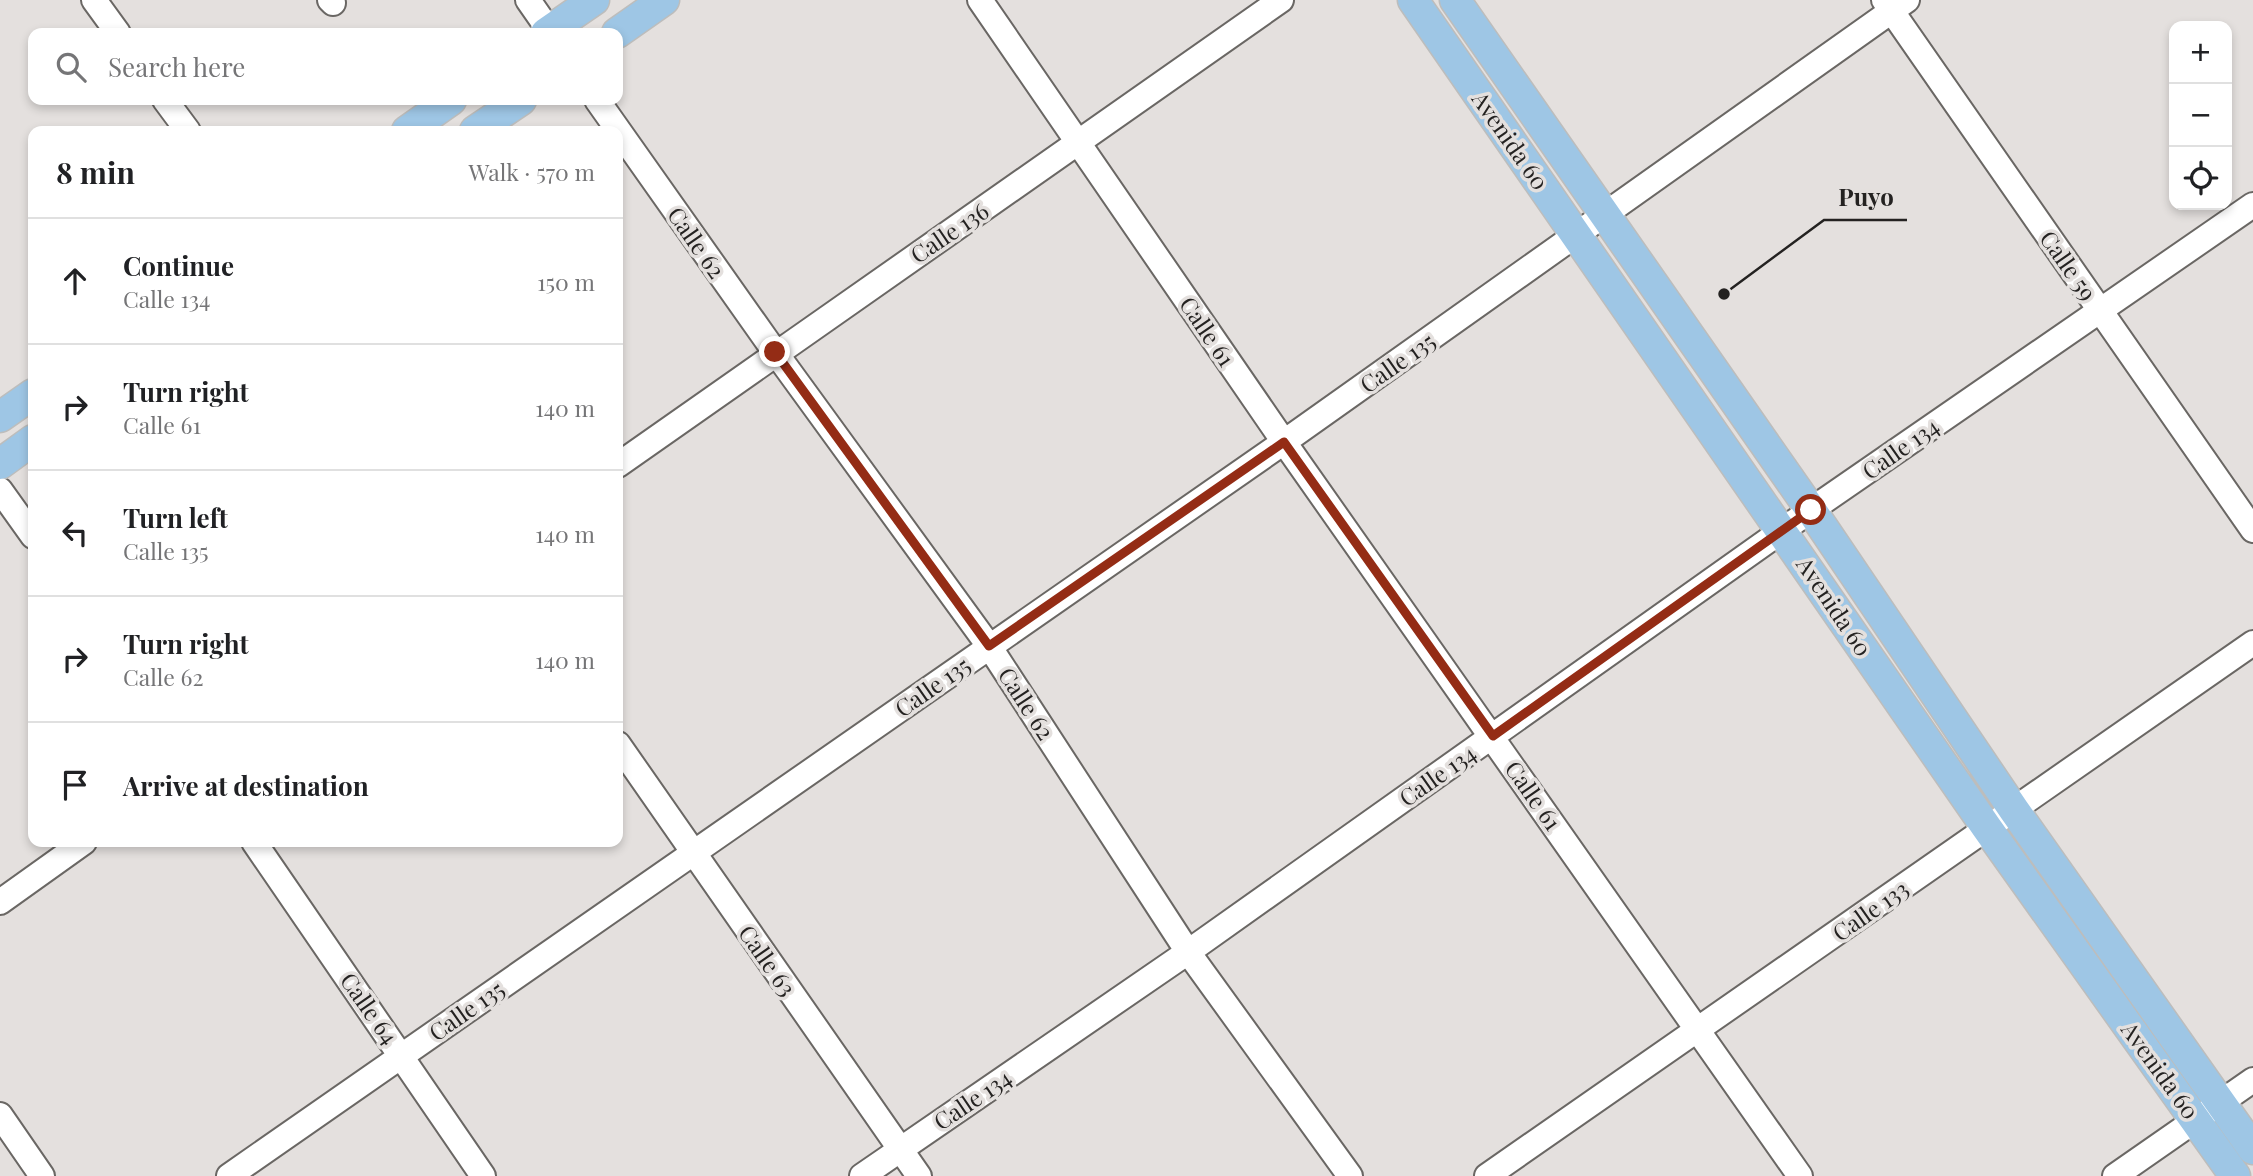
<!DOCTYPE html>
<html lang="en">
<head>
<meta charset="utf-8">
<style>
	body { margin:0; font-family:"Playfair Display",serif; background:#f6f6f6; color:#202124 }
	.controls { position:absolute; right:21px; top:21px; display:grid; overflow:hidden; border-radius:14px; box-shadow:0 4px 10px #0003 }
	.controls button { width:63px; height:63px; display:grid; place-items:center; padding:0; border:0; border-bottom:2px solid #e0e0e0; background:#fff; color:#202124; font:35px sans-serif }
	.stop { position:absolute; width:21px; height:21px; margin:-16px; border:5px solid #942c15; border-radius:50%; background:#fff }
	.stop.end { background:#942c15; border-color:#fff; box-shadow:0 2px 7px #0008 }
	.list { margin:0; padding:0; list-style:none }
	h2 { display:flex; justify-content:space-between; align-items:center; height:91px; margin:0; padding:0 28px; font-size:30px }
	h2 small { font-size:23px; font-weight:400; color:#757577 }
	.list li { display:grid; grid-template-columns:46px 1fr auto; gap:21px; align-items:center; box-sizing:border-box; height:126px; padding:0 28px; border-top:2px solid #e0e0e0 }
	.list b { display:block; font-size:26px; white-space:nowrap }
	.list p { margin:0; font-size:23px; white-space:nowrap; color:#757577 }
	.list em { font-size:23px; font-style:normal; color:#757577 }
	.icon { flex:none; width:38px; height:38px; fill:none; stroke:currentColor; stroke-width:2; stroke-linecap:round; stroke-linejoin:round }
	.map { position:relative; flex:none; width:2253px; height:1176px; overflow:hidden }
	.search { position:absolute; background:#fff; box-shadow:0 4px 10px #0003; left:28px; top:28px; width:595px; height:77px; display:flex; align-items:center; gap:18px; box-sizing:border-box; padding:0 24px; border-radius:14px; color:#757577; font-size:26px }
	.panel { position:absolute; background:#fff; box-shadow:0 4px 10px #0003; left:28px; top:126px; width:595px; height:721px; border-radius:14px }
	.map>svg:first-child { display:block }
</style>
</head>
<body>
<div class="map">
<svg width="2253" height="1176" viewBox="0 0 2253 1176">
	<rect width="100%" height="100%" fill="#e4e0de"/>
	<g fill="none" stroke-linecap="round" stroke-linejoin="round">
		<g stroke="#6a6764" stroke-width="28">
			<path id="minor" d="M94 0 118 33
				M330 0 333 3
				M528 0 551 33
				M980 0 1284 442 1800 1176
				M1884 0 2253 530
				M165 100 188 131
				M597 100 775 352 989 646 1188 952 1350 1176
				M618 465 1281 0
				M0 490 33 536
				M618 744 919 1176
				M254 842 483 1176
				M0 902 84 842
				M0 1115 42 1176
				M229 1176 1284 442 1907 0
				M862 1176 1188 952 1811 510 2253 205
				M1487 1176 2253 643
				M2115 1176 2253 1080"/>
		</g>
		<g stroke="#bdbdbc" stroke-width="33">
			<path id="major" d="M1413 0 1987 828 2235 1176
				M1455 0 1811 510 2014 810 2253 1149
				M546 33 594 0
				M617 33 664 0
				M407 131 451 100
				M475 131 521 100
				M0 417 33 394
				M0 464 33 440"/>
		</g>
		<use href="#minor" stroke="#fff" stroke-width="24"/>
		<use href="#major" stroke="#9ec6e5" stroke-width="30"/>
	</g>
	<g fill="none" stroke-linecap="round" stroke-linejoin="round">
		<path stroke="#942c15" stroke-width="9" d="M775 352 989 646 1284 442 1493 736 1811 510"/>
	</g>
	<g text-anchor="middle" dominant-baseline="central" stroke-width="7" stroke-linejoin="round" paint-order="stroke">
		<g font-size="23" fill="#242221" stroke="#e4e0de">
			<text transform="translate(1511 140) rotate(55)">Avenida 60</text>
			<text transform="translate(949 232) rotate(-34)">Calle 136</text>
			<text transform="translate(697 242) rotate(55)">Calle 62</text>
			<text transform="translate(2069 265) rotate(55)">Calle 59</text>
			<text transform="translate(1208 331) rotate(56)">Calle 61</text>
			<text transform="translate(1397 362) rotate(-35)">Calle 135</text>
			<text transform="translate(1900 448) rotate(-35)">Calle 134</text>
			<text transform="translate(1835 606) rotate(56)">Avenida 60</text>
			<text transform="translate(932 686) rotate(-35)">Calle 135</text>
			<text transform="translate(1027 703) rotate(57)">Calle 62</text>
			<text transform="translate(1437 775) rotate(-35)">Calle 134</text>
			<text transform="translate(1534 795) rotate(55)">Calle 61</text>
			<text transform="translate(1870 910) rotate(-35)">Calle 133</text>
			<text transform="translate(768 960) rotate(55)">Calle 63</text>
			<text transform="translate(370 1008) rotate(55)">Calle 64</text>
			<text transform="translate(466 1010) rotate(-35)">Calle 135</text>
			<text transform="translate(2161 1070) rotate(54)">Avenida 60</text>
			<text transform="translate(972 1099) rotate(-34)">Calle 134</text>
		</g>
	</g>
	<path fill="none" stroke="#242221" stroke-width="2.5" d="M1724 294L1824 220H1907"/>
	<circle fill="#242221" stroke="#e4e0de" stroke-width="2.5" cx="1724" cy="294" r="7"/>
	<g font-size="24" text-anchor="middle" font-weight="bold" fill="#242221" stroke="#e4e0de" stroke-width="7" stroke-linejoin="round" paint-order="stroke">
		<text x="1866" y="206">Puyo</text>
	</g>
</svg>
<div class="controls">
<button>+</button>
<button>−</button>
<button><svg class="icon" aria-label="locate" viewBox="0 0 24 24"><circle cx="12" cy="12" r="6"/><path d="M12 2v4M12 18v4M2 12h4M18 12h4"/></svg></button>
</div>
<div class="stop" style="left:1811px;top:510px"></div>
<div class="stop end" style="left:775px;top:352px"></div>
<div class="search"><svg class="icon" aria-label="search" viewBox="0 0 24 24"><circle cx="10" cy="10" r="6"/><path d="M15 15l6 6"/></svg>Search here</div>
<section class="panel">
<h2>8 min<small>Walk · 570 m</small></h2>
<ul class="list">
<li><svg class="icon" aria-label="ahead" viewBox="0 0 24 24"><path d="M12 20V5M6 11l6-6 6 6"/></svg><div><b>Continue</b><p>Calle 134</p></div><em>150 m</em></li>
<li><svg class="icon" aria-label="right" viewBox="0 0 24 24"><path d="M7 20v-9h11M14 6l5 5-5 5"/></svg><div><b>Turn right</b><p>Calle 61</p></div><em>140 m</em></li>
<li><svg class="icon" aria-label="left" viewBox="0 0 24 24"><path d="M17 20v-9H6M10 6l-5 5 5 5"/></svg><div><b>Turn left</b><p>Calle 135</p></div><em>140 m</em></li>
<li><svg class="icon" aria-label="right" viewBox="0 0 24 24"><path d="M7 20v-9h11M14 6l5 5-5 5"/></svg><div><b>Turn right</b><p>Calle 62</p></div><em>140 m</em></li>
<li><svg class="icon" aria-label="arrive" viewBox="0 0 24 24"><path d="M6 21V4h12l-3 4 3 4H6"/></svg><div><b>Arrive at destination</b></div></li>
</ul>
</section>
</div>
</body>
</html>
